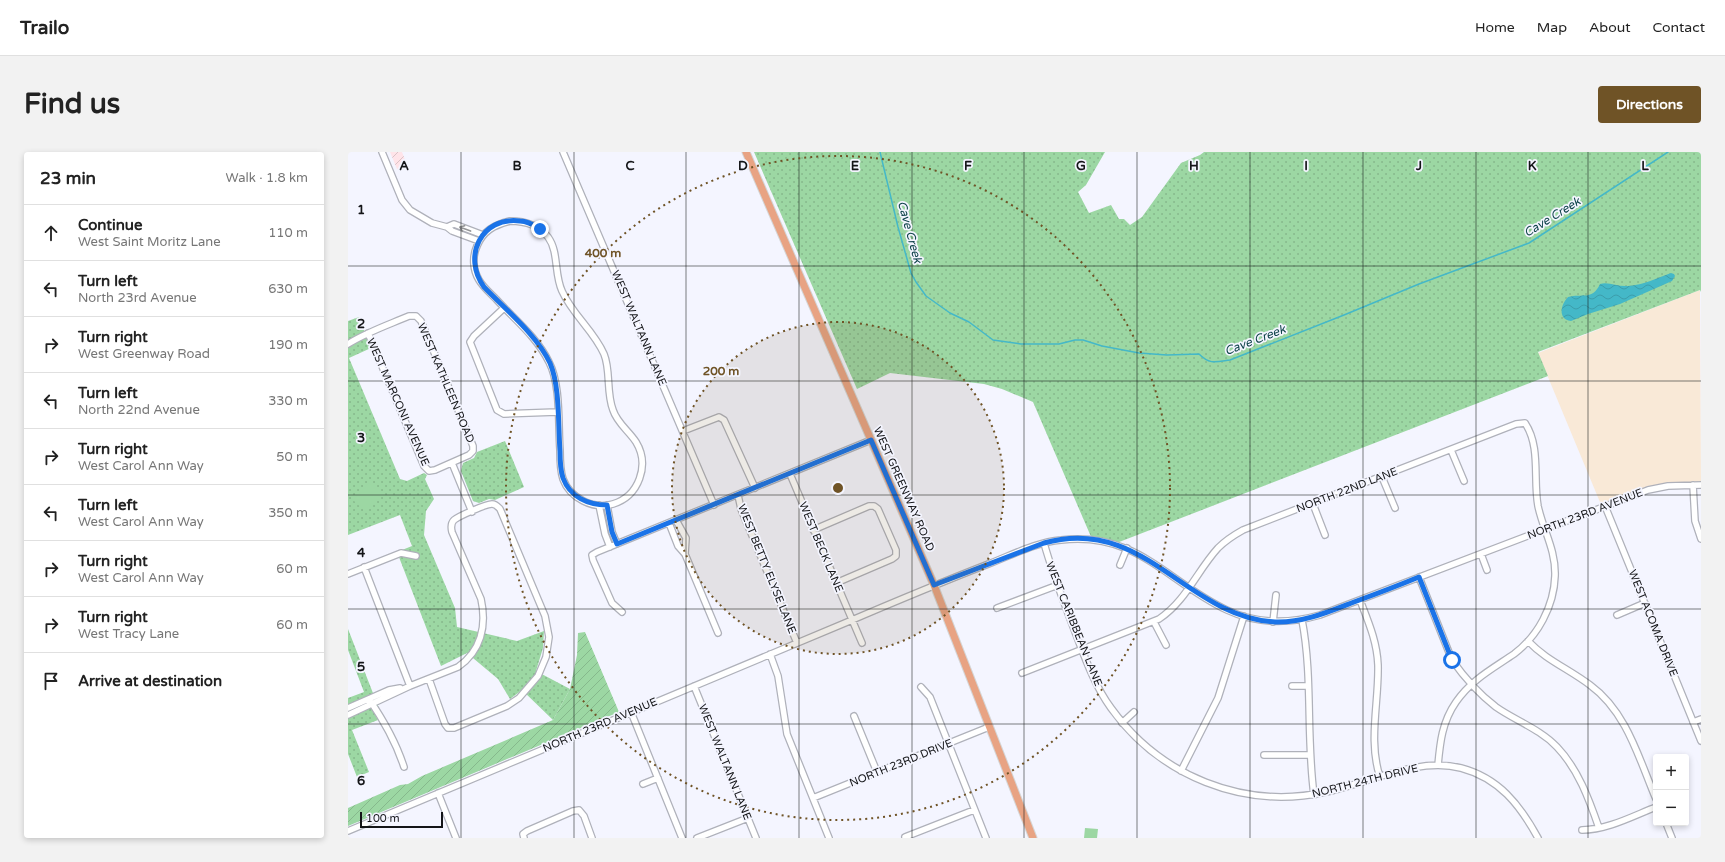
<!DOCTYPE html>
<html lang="en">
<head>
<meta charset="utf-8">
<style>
	body { margin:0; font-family:"Varela Round",sans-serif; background:#f2f2f2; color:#222 }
	.controls { position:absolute; right:12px; bottom:12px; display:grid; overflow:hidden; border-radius:4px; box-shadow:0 2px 6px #0003 }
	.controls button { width:36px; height:36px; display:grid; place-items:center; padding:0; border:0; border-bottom:1px solid #e0e0e0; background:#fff; color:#222; font:20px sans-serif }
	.scale { position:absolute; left:12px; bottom:10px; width:83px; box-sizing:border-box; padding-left:4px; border:2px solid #141518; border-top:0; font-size:11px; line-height:14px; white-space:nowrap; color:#141518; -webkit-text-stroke:3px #f4f5ff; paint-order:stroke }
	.stop { position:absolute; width:12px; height:12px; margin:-9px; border:3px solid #1a73e8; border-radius:50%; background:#fff }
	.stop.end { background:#1a73e8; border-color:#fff; box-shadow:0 1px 4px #0008 }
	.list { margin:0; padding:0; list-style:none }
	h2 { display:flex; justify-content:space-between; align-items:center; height:52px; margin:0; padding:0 16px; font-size:17px }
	h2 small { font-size:13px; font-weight:400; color:#767676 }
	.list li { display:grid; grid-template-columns:26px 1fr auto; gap:12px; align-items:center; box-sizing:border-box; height:56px; padding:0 16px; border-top:1px solid #e0e0e0 }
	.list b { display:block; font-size:15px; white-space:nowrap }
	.list p { margin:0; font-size:13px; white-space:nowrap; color:#767676 }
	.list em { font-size:13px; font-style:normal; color:#767676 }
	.icon { flex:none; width:22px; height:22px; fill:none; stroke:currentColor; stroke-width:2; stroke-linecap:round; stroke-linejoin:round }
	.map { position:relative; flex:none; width:1353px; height:686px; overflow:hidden; border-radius:4px }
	header { display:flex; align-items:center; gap:24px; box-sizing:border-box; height:56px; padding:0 20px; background:#fff; border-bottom:1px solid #e0e0e0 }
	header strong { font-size:19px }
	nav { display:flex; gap:22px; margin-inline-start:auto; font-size:14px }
	.intro { display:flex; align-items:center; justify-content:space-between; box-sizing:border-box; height:96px; padding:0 24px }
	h1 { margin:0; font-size:28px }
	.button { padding:10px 18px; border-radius:4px; background:#6f5326; color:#fff; font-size:14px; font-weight:700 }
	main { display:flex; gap:24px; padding:0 24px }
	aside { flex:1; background:#fff; border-radius:4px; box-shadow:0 2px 6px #0003 }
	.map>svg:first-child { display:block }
</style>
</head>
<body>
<header>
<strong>Trailo</strong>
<nav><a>Home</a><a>Map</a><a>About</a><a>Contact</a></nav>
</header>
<div class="intro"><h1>Find us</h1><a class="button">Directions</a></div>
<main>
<aside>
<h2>23 min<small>Walk · 1.8 km</small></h2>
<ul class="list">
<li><svg class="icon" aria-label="ahead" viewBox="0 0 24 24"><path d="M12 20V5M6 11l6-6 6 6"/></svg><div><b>Continue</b><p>West Saint Moritz Lane</p></div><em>110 m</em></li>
<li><svg class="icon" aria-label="left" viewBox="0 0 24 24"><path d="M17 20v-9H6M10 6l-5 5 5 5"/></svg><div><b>Turn left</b><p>North 23rd Avenue</p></div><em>630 m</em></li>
<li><svg class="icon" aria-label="right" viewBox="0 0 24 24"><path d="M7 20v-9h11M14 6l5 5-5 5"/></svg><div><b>Turn right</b><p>West Greenway Road</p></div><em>190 m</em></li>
<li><svg class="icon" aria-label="left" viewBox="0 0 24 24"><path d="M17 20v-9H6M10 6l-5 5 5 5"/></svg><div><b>Turn left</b><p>North 22nd Avenue</p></div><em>330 m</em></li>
<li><svg class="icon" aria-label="right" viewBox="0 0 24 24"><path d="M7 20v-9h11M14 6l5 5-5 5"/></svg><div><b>Turn right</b><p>West Carol Ann Way</p></div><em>50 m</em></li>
<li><svg class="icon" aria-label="left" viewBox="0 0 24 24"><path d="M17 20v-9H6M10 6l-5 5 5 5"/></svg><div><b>Turn left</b><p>West Carol Ann Way</p></div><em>350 m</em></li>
<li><svg class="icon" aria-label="right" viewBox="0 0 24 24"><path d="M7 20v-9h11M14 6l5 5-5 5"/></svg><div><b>Turn right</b><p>West Carol Ann Way</p></div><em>60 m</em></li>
<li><svg class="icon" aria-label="right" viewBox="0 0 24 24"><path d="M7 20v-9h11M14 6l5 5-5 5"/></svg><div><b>Turn right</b><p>West Tracy Lane</p></div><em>60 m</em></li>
<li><svg class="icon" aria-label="arrive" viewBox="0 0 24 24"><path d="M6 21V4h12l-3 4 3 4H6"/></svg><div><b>Arrive at destination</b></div></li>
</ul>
</aside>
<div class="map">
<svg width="1353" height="686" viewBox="0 0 1353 686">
	<defs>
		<pattern id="industrial-furrows" width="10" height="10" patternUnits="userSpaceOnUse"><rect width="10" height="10" fill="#ffe4e9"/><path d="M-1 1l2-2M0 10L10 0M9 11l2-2" fill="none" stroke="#dac3c7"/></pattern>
		<pattern id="grass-dots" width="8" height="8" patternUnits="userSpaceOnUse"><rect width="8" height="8" fill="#9cd7a3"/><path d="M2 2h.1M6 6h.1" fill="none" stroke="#86b88c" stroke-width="1.8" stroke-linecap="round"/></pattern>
		<pattern id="garden-furrows" width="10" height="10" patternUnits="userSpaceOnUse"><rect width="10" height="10" fill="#9cd7a3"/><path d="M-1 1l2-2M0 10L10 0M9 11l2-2" fill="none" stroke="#86b88c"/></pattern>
		<pattern id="water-waves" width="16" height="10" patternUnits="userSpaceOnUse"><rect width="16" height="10" fill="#44b8c8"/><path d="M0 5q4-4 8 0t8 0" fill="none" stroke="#3b9dab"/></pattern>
	</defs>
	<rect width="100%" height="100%" fill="#f4f5ff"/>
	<path fill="url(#industrial-furrows)" d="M42 0H54L59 13 49 17Z"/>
	<path fill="#f9e9d7" d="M1352 138 1353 333 1320 334 1254 355 1190 201Z"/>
	<path fill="url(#grass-dots)" d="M406 0H757L738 33 730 40 741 61 763 53 771 67H776L782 73 794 65 833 11 852 3 856 0H1353V140L1352 138 1190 200 1200 224 766 392 744 387 685 250 654 237 636 232 542 221 509 237Z
		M11 165 23 196 1 206 52 327 59 329 76 321 79 323 77 327 86 347 78 359 76 383 107 456 109 475 169 489 196 479 195 496 188 519 222 537 205 568 174 538 162 547 150 527 119 501 93 514 49 400 64 394 52 363 0 383V169Z
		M157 289 176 335 147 348 141 347 131 351 125 349 113 319 115 311 126 306 129 300Z
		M0 477 30 554 24 557 30 568 4 578 21 620 9 625 0 602V546L16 540 0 498Z"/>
	<path fill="url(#garden-furrows)" d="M237 480 271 560 0 674V656L52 633 60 632 74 624 205 568 222 537 229 503 230 481Z"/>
	<path fill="#9cd7a3" d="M21 331 32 342 16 358 5 348Z
		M737 676 750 677 749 686H736Z"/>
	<path fill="url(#water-waves)" d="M1323 121 1326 122 1327 124 1324 129 1272 152 1240 162 1223 169C1209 167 1213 152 1220 145 1234 141 1244 149 1252 132 1260 129 1270 135 1280 134 1296 133 1309 126 1323 121Z"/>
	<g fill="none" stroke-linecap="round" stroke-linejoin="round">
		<path stroke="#44b8c8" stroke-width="1.5" d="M532 0 550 75 563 121 568 130 578 144 602 161 621 170 645 188 673 192H711L727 188H735L754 194 791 201 819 203 851 202C862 213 868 210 882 208L996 163 1071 132 1181 91 1320 0"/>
		<g stroke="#afb1ba" stroke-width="8">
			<path id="minor" d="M34 0 54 48 62 58 84 71 99 75 104 79 131 89
				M215 0 366 353
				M162 69C176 69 190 72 200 85 211 100 206 122 214 139 224 162 246 179 256 202 263 219 258 240 265 258 269 271 281 279 288 290 302 313 291 344 265 352 245 358 222 346 215 327 212 318 212 308 212 298 210 272 213 233 201 210 189 185 166 167 148 147 142 141 135 135 131 128 125 118 124 105 129 94 135 79 146 73 162 69Z
				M99 75 106 72 135 83
				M156 156 126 184 122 190 149 258 156 262 209 260
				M0 192C19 180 40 173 61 164H68L73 169 125 294V299L121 303 87 318 81 319 76 314 20 181
				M335 279 371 265 376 268 407 336
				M1103 298 1116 329
				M104 311 124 360
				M442 322 514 491
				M1034 325 1047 356
				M1345 333 1347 369 1353 387
				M390 343 393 357 449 491
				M965 352 977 383
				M251 353 257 382 262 395
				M259 353 264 380 269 392
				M1257 354 1353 589
				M328 368 338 386 337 402
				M321 371 330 394 337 402 370 481
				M465 378 521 354H526L530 357 548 398V404L544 407 488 431
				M696 391C704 420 715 448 726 477 736 503 746 533 763 556 812 624 895 658 978 640 1022 631 1068 605 1113 616 1151 626 1172 653 1190 686
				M1133 402 1139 418
				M772 413 779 396
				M16 415 62 534
				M0 422 53 401 68 404
				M1071 425 1104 508C1116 525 1131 542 1148 555 1168 569 1192 577 1209 595 1230 617 1241 647 1251 676
				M1012 448C1020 469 1029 489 1030 513 1031 550 1020 589 1032 625
				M649 456 710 433
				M274 460 264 451 245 408 244 403 249 400 523 288
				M1269 463 1297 451
				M954 468C965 525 958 585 966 643
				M806 470 818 493
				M925 470 928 443
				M1180 489C1198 508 1221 517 1242 533 1279 560 1291 607 1308 647
				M422 502 430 524 439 582 481 686
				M674 521 811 467C838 449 849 419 870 396 877 389 886 383 895 378L1168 272 1177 271C1193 295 1185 327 1190 354 1195 378 1208 398 1207 424 1206 454 1190 484 1166 502 1144 517 1123 528 1108 550 1094 570 1092 591 1090 613
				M346 534 408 686
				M944 534H960
				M573 535 582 545 638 686
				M21 547C36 569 48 590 56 615
				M0 556 41 538 52 536
				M283 560 334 686
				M0 563 62 534 110 515C133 499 139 474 133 447L104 380C103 376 103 371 106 368 111 364 138 352 144 352 148 352 150 355 152 357L197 464 201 485 198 505 190 524 171 546 159 554 106 576H100L97 572 81 527
				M506 564 529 620
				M1345 570 1353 567
				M774 571 786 560
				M916 603H962
				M833 619 870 546 896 464
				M295 632 310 626
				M90 641 108 686
				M465 646 641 575
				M1318 671 1324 686
				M1234 678C1259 678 1285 664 1308 655
				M0 679C165 609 331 540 497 471 546 450 594 430 643 411 666 402 689 390 713 388 789 379 819 430 879 458 909 472 941 472 972 463L1300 338 1320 334 1353 333
				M557 685 626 658
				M176 686 175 682 179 679 225 659 231 658 236 664 244 686
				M349 686 400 666"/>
		</g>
		<g stroke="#d5d5d5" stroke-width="9">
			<path id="major" d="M398 0 586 433 685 686"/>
		</g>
		<use href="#minor" stroke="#fff" stroke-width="5.5"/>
		<use href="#major" stroke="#e8a383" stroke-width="7"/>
	</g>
	<defs><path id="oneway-shaft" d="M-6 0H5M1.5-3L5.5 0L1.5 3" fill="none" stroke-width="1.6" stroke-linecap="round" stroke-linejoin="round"/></defs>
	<use stroke="#959697" href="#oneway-shaft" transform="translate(117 77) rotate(-160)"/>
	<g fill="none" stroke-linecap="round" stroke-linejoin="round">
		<path stroke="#1a73e8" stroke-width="5" d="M192 77C186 73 179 69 172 69 133 64 114 105 136 135 157 157 189 183 202 211 212 234 210 273 212 299 212 308 212 317 215 326 222 345 240 353 259 353L264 380 269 392 523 288 586 433 696 391C796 363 838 465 927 470 955 471 980 460 1006 450 1028 442 1049 434 1071 425L1104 508"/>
	</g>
	<path fill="none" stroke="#141518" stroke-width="1" stroke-opacity="0.55" d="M113 0V686M226 0V686M338 0V686M451 0V686M564 0V686M676 0V686M789 0V686M902 0V686M1015 0V686M1128 0V686M1240 0V686M0 114H1353M0 229H1353M0 343H1353M0 457H1353M0 572H1353"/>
	<circle cx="490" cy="336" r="166" fill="#6f5326" fill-opacity=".12"/>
	<g fill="none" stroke="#6f5326" stroke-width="2" stroke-dasharray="2 4">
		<circle cx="490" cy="336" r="166"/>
		<circle cx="490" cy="336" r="332"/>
	</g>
	<g text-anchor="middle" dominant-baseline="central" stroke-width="3.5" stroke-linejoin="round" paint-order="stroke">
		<g font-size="11" fill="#141518" stroke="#f4f5ff">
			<text transform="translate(291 176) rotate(67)">WEST WALTANN LANE</text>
			<text transform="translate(98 231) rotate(67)">WEST KATHLEEN ROAD</text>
			<text transform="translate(50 250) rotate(66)">WEST MARCONI AVENUE</text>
			<text transform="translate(556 337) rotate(66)">WEST GREENWAY ROAD</text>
			<text transform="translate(999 338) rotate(-21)">NORTH 22ND LANE</text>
			<text transform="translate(1237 362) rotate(-21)">NORTH 23RD AVENUE</text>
			<text transform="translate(473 395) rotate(67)">WEST BECK LANE</text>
			<text transform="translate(419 417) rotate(68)">WEST BETTY ELYSE LANE</text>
			<text transform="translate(1305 471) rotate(68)">WEST ACOMA DRIVE</text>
			<text transform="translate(726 472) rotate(68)">WEST CARIBBEAN LANE</text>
			<text transform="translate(252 573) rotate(-23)">NORTH 23RD AVENUE</text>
			<text transform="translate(377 610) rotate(68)">WEST WALTANN LANE</text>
			<text transform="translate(553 611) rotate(-22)">NORTH 23RD DRIVE</text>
			<text transform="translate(1017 629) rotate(-14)">NORTH 24TH DRIVE</text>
		</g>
		<g font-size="12" font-style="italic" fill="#0f434a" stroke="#f4f5ff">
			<text transform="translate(1204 65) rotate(-32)">Cave Creek</text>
			<text transform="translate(562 80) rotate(75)">Cave Creek</text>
			<text transform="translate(907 188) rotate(-21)">Cave Creek</text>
		</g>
	</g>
	<g font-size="13" text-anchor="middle" font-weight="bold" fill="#141518" stroke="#f4f5ff" stroke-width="3.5" stroke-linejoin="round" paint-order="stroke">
		<text x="56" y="18">A</text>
		<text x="169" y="18">B</text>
		<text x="282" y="18">C</text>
		<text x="395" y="18">D</text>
		<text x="507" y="18">E</text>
		<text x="620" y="18">F</text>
		<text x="733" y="18">G</text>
		<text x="846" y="18">H</text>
		<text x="958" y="18">I</text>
		<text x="1071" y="18">J</text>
		<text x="1184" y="18">K</text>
		<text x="1297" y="18">L</text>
		<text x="13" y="62">1</text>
		<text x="13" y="176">2</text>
		<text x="13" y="290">3</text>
		<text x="13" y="405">4</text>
		<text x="13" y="519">5</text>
		<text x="13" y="633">6</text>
	</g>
	<circle cx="490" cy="336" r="6" fill="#6f5326" stroke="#f4f5ff" stroke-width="2"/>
	<g font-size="12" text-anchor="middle" font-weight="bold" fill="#6f5326" stroke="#f4f5ff" stroke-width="3.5" stroke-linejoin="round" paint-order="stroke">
		<text x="255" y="105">400 m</text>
		<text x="373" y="223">200 m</text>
	</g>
</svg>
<div class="controls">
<button>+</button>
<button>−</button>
</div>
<div class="scale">100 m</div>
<div class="stop" style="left:1104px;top:508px"></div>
<div class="stop end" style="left:192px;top:77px"></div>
</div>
</main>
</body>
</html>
